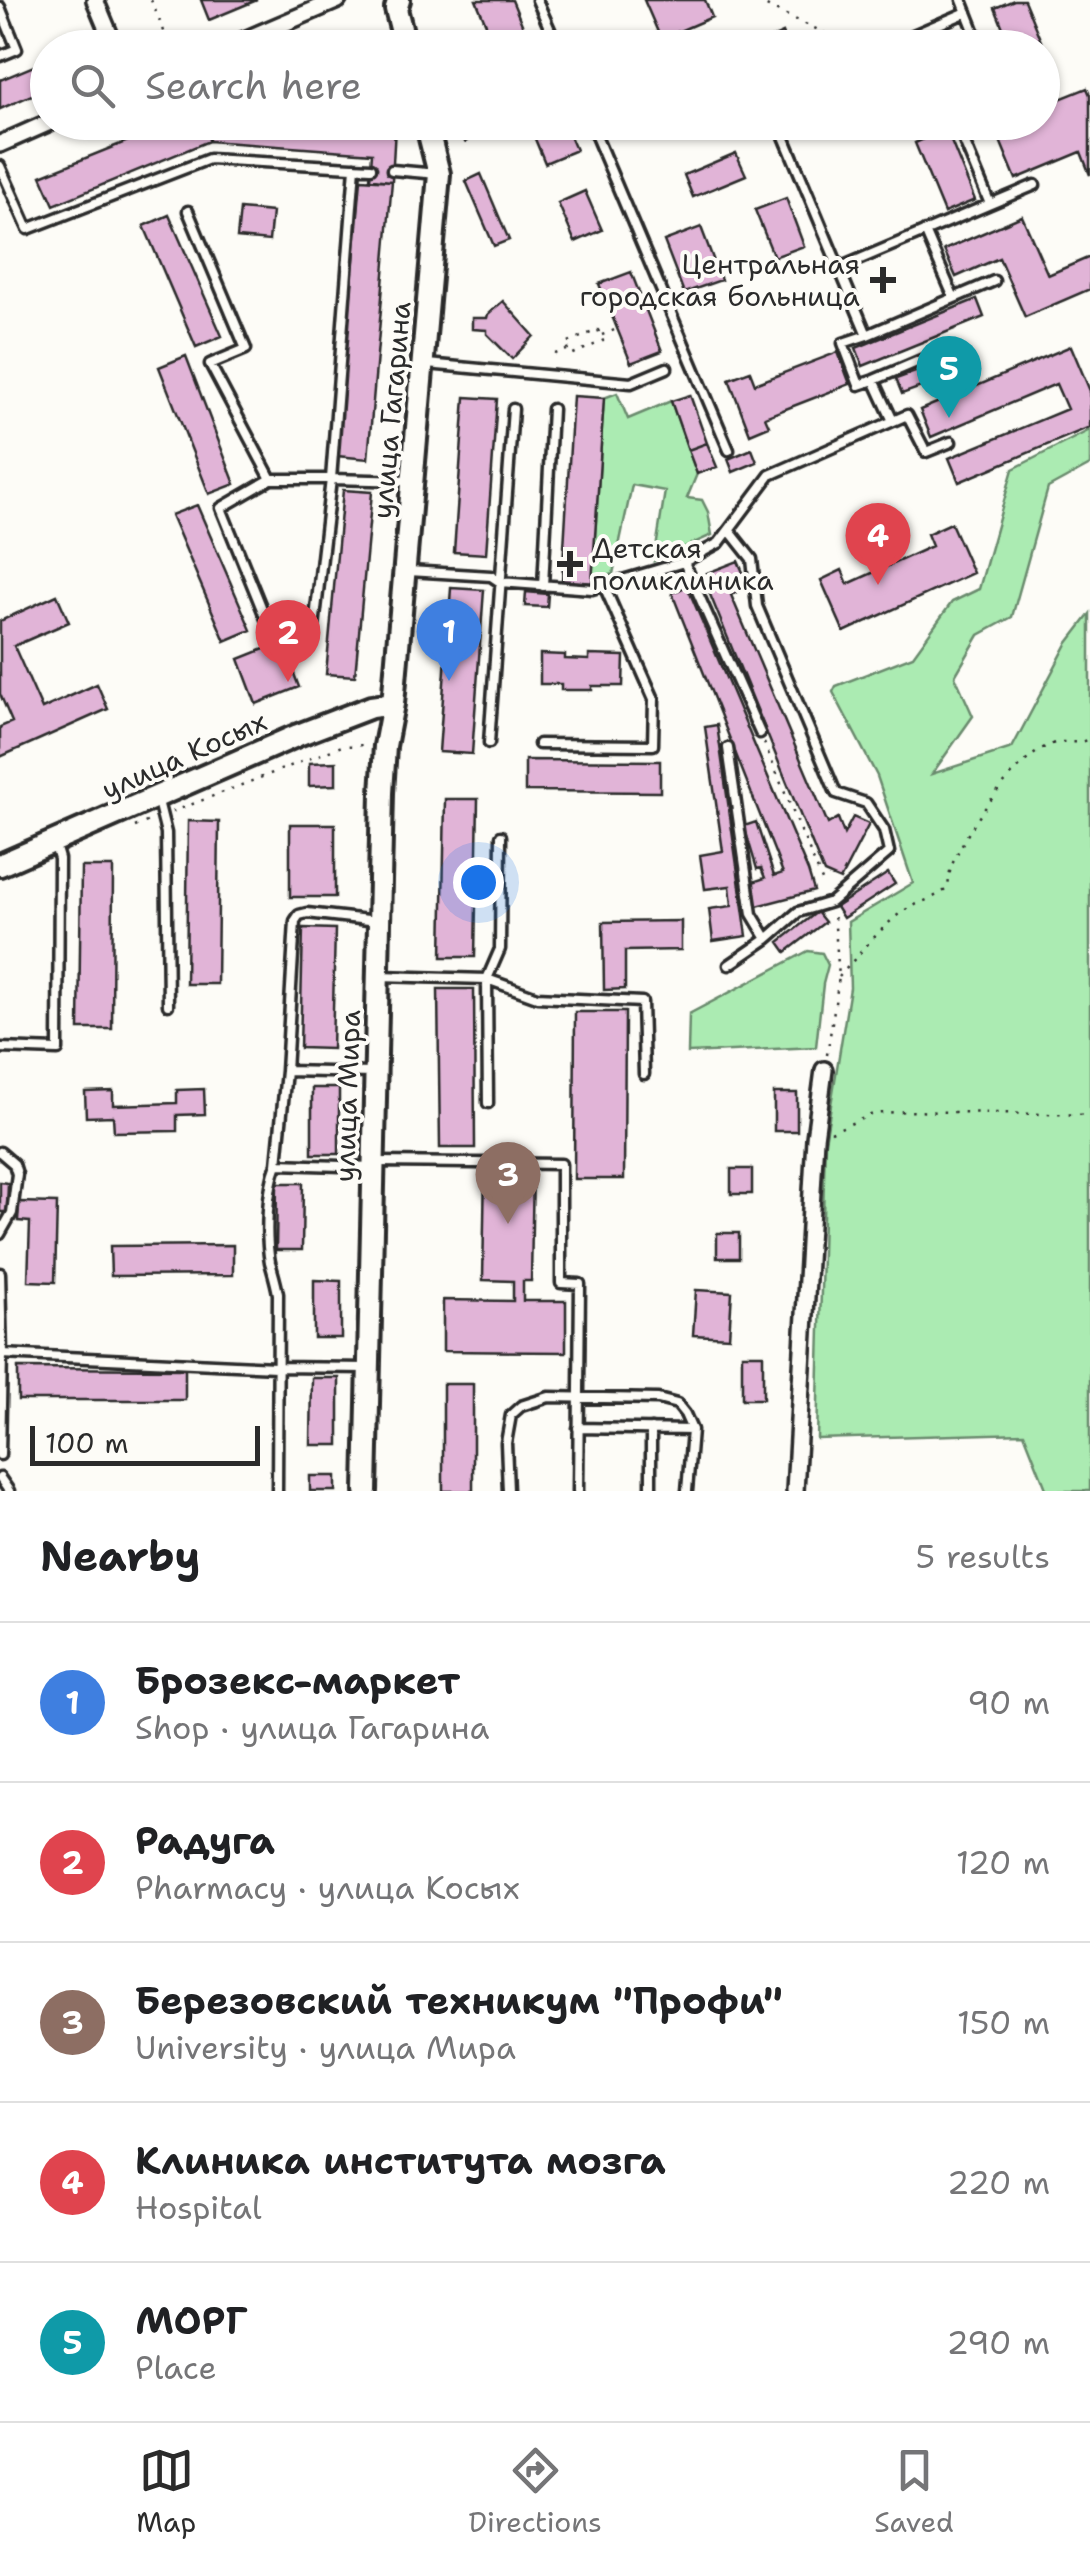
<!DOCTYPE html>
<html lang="en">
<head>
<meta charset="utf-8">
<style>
	body { margin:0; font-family:"Shantell Sans",sans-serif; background:#f6f6f6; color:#202124 }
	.scale { position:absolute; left:30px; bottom:25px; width:230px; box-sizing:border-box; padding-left:10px; border:5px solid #2b2b2b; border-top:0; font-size:28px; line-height:35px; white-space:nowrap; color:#2b2b2b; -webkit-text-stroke:8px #fdfcf7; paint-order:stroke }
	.you { position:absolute; left:478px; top:882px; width:35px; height:35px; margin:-25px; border:8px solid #fff; border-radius:50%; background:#1a73e8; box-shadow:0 0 0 15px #1a73e833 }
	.badge { display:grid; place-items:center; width:65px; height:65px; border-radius:50%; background:#2b2b2b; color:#fff; font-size:32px; font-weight:700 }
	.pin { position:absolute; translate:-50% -82px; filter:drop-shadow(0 2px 5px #0008) }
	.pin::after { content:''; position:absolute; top:52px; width:35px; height:30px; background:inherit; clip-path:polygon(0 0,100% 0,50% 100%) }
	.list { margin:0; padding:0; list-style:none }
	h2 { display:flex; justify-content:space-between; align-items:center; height:130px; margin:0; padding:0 40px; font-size:42px }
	h2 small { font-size:32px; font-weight:400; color:#757577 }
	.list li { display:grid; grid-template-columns:65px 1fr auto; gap:30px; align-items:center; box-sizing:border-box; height:160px; padding:0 40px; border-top:2px solid #e0e0e0 }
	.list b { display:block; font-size:38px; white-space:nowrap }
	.list p { margin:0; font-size:32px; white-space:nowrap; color:#757577 }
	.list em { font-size:32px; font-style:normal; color:#757577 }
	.icon { flex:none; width:55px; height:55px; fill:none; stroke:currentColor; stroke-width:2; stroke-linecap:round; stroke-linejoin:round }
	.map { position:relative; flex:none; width:1090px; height:1491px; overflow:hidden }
	.search { position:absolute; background:#fff; box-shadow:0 2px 8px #0004; left:30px; right:30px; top:30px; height:110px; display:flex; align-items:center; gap:25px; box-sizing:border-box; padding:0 35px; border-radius:55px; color:#757577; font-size:38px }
	.sheet { height:930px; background:#fff }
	nav { display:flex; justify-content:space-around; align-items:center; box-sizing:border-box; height:140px; border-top:2px solid #e0e0e0; background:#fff; font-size:28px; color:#757577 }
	nav a { display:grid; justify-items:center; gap:5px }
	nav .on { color:#2b2b2b }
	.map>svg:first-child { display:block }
</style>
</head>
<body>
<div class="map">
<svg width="1090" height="1491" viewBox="0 0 1090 1491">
	<rect width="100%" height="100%" fill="#fdfcf7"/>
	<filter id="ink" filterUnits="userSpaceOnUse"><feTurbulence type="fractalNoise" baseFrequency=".01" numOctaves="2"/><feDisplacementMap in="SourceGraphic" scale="20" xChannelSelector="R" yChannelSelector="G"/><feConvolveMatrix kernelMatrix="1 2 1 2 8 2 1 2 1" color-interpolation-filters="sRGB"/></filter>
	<g filter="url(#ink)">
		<path fill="#abebb2" stroke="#6b8b6e" stroke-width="2.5" d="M617 393 628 419 671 401 697 474 687 498 702 500 708 512 712 535 654 561 665 491 632 485 613 574 592 583 604 398Z
			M1090 430V465L1048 488 1012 617 979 635 955 676 973 716 932 774 1012 748 1067 644 1090 614V1491H1047L1024 1433 817 1439 825 1142 850 988 848 922 913 883 877 776 833 692 836 686 913 656 952 602 979 589 1013 469Z
			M808 951 822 953 828 965 823 984 816 1047 688 1053 689 1014Z"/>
		<path fill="#e1b4d7" stroke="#2b2b2b" stroke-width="2.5" d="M201 0H257L209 20Z
			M476 0H512L526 34 495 46Z
			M644 0H705L712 17 661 39Z
			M1014 0H1024L1045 51 1042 52V48H1011L995 8Z
			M783 33 789 48H765L763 42Z
			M48 60V88L0 109V80Z
			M1087 88 1090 95V175L1081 152 1016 179 994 126 1003 122H1042V106Z
			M175 122H208L209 141 54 205 41 176Z
			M208 122H349L395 127 392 181 370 179 372 153 209 141Z
			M456 122H476L481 134 465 142Z
			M528 122H564L576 150 545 163Z
			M802 122H833L807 133Z
			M857 122H887L861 133Z
			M913 122H926L931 135 920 140Z
			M946 129 975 200 944 213 915 143Z
			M736 153 746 175 693 197 684 175Z
			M481 174 509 240 494 246 466 181Z
			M361 179 392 181 368 459 337 456Z
			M585 191 602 230 575 242 558 203Z
			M786 198 804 246 774 257 755 210Z
			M240 209 272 212 269 241 237 238Z
			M169 215 222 336 196 347 144 226Z
			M1022 216 1048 275 1090 257V289L1025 317 999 258 956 277 944 250Z
			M701 227 721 280 684 293 664 241Z
			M631 272 662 351 631 363 599 284Z
			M977 299 984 317 863 366 856 348Z
			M503 301 534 336 512 359 487 334V330L472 329V318H487L488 314Z
			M1071 346 1090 391V427L959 482 949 458 1067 409 1056 384 931 437 920 410Z
			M838 352 850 384 765 417 769 426 750 434 729 379 750 371 755 384Z
			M186 356 235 484 209 494 159 367Z
			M940 363 946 378 902 394 896 379Z
			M690 395 707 443 688 450 671 401Z
			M573 396 604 398 592 583 562 581Z
			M465 397 497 399 486 554 454 552Z
			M707 443 717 467 697 474 688 450Z
			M752 449 757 462 733 472 728 459Z
			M343 490 372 492 355 676 326 674Z
			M197 505 251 630 225 641 171 515Z
			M951 523 973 573 844 632 821 580 842 570 848 584 932 546 927 534Z
			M738 561 749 586 731 595 828 824 838 818 844 834 853 817 869 824 840 880 824 873 702 575Z
			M687 586 808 871 814 891 757 906 750 883 765 878 761 868 757 869 744 826 756 822 774 876 783 873 672 593Z
			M451 588 484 590 472 754 439 752Z
			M526 592 548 594 547 607 525 606Z
			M57 595 69 622 14 646 42 709 97 684 108 709 0 757V727L12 722 0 694V621Z
			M282 642 299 687 256 704 239 659Z
			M540 654 565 655V659L589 660V655L624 656 623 686H592V690H561V684H540Z
			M717 725 747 936 713 941 709 909 732 906 730 886 705 889 700 855 723 851 705 727Z
			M525 760 660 761V792L525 791Z
			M336 762V785L309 786V763Z
			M445 799H478L475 957H442Z
			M188 821 219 822 217 984H186Z
			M290 824H335V897H290Z
			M81 867H113L112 1029H79Z
			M888 873 895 884 843 918 836 907Z
			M817 912 825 922 786 952 779 942Z
			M681 921V950L625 951V989L604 990 603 922Z
			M303 928 335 929 332 1049 300 1048Z
			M438 989H474L475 1148H440Z
			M575 1012H625L624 1179H574Z
			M312 1088H339V1154H312Z
			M204 1089 205 1114 177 1115V1131L114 1132 113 1116 86 1117 85 1092 113 1091V1105L177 1103V1090Z
			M774 1093H797V1131H774Z
			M485 1167H533L531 1281H523V1301H566V1352L443 1351V1300L513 1301V1281L483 1280Z
			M731 1169H752V1194H731Z
			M0 1182 8 1183 7 1212H0Z
			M277 1183H303L302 1250H276Z
			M19 1202 57 1203 55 1282 28 1281 30 1222 18 1221Z
			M717 1233H739V1258H717Z
			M233 1245V1275L111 1276 110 1246Z
			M314 1280 341 1281V1338H314Z
			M696 1290 732 1292 729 1337 693 1335Z
			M742 1354H763V1399H742Z
			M18 1368 185 1369V1400H18Z
			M312 1378H339V1445H311Z
			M443 1384H473V1491H443Z
			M310 1476H336V1491H310Z"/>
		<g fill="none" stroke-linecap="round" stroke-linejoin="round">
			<g stroke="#2b2b2b" stroke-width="15">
				<path id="lane" d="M537 0 558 48
					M962 0 981 48
					M0 7 17 49 0 56
					M883 48 967 12
					M590 122 729 450
					M778 122 867 335 843 343 859 385 874 380 893 421
					M956 122 990 204
					M0 166 28 229 209 159 371 168
					M355 167 331 479 412 481
					M392 170 438 174
					M188 211 246 349 210 364 271 479
					M925 231 954 298
					M839 268 1035 185
					M867 335 994 281
					M427 364 631 383 667 368
					M874 380 926 358
					M684 562 760 733
					M409 571 491 576 500 582 592 589 684 562 719 543 770 475 907 415 926 452 951 442
					M543 586 552 409
					M266 619 221 508 271 479H331L313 636
					M489 743 513 409
					M539 744 653 745 654 699 604 586
					M728 748 752 914 767 939
					M157 797 166 833 168 1005
					M729 965 767 939 798 912 831 902 889 852 884 830 866 803 836 793 757 606 752 559 729 530
					M379 976 487 979 537 997 642 1002 644 1074
					M0 1048 58 1050 59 859 54 842
					M286 1071 277 1164 373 1167
					M372 1073 286 1071 295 921 299 915 307 913 377 921
					M488 1103 487 979 500 949 501 836
					M0 1152 14 1164 17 1174 12 1213 0 1234
					M377 1162 561 1164V1283L580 1284 578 1491
					M0 1273 2 1354 0 1455
					M2 1354 276 1367 368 1368
					M578 1428 692 1430
					M0 1478 9 1491
					M277 1491 278 1294C276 1282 273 1273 270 1262 265 1235 267 1189 277 1164
					M508 1491 506 1443 511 1415 521 1406 549 1397 658 1399 677 1404 685 1414 692 1430 687 1491
					M651 1491V1429"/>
			</g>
			<g stroke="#2b2b2b" stroke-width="22">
				<path id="street" d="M95 0 115 48
					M226 48 338 0
					M0 144 50 122
					M795 1491 815 1138 824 1070"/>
			</g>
			<g stroke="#2b2b2b" stroke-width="28">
				<path id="secondary" d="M399 0 396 9 406 48
					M0 865 298 735 371 707 393 704
					M366 1491 382 793 385 746 393 704 439 174 426 122"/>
			</g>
			<path stroke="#2b2b2b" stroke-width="2.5" stroke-dasharray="2.5 8" stroke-linecap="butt" d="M151 0 171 48
				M759 0 760 3 857 48
				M598 330 603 341 571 355 566 343Z
				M602 335 617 329
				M555 354 567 350
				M764 743 825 888
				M172 812 342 746 367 745
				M135 827 151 820
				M839 977C858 955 877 932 899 914 914 903 933 900 948 888 949 880 949 872 952 865 966 830 1016 757 1052 744 1065 739 1078 746 1090 738
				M827 1055 839 977 834 914
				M831 1132 873 1114 905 1111 1090 1115"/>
			<use href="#lane" stroke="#fdfcf7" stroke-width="8"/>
			<use href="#street" stroke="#fdfcf7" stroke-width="15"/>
			<use href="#secondary" stroke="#fdfcf7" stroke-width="20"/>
		</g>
	</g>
	<g fill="#2b2b2b" stroke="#fdfcf7" stroke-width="4">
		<path d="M878 265h10v10h10v10h-10v10h-10v-10h-10v-10h10z"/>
		<path d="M565 549h10v10h10v10h-10v10h-10v-10h-10v-10h10z"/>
	</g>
	<g text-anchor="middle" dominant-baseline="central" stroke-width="8" stroke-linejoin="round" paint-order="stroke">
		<g font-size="28" fill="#2b2b2b" stroke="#fdfcf7" text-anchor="end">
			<text x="860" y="264">Центральная<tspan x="860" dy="32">городская больница</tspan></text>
			<text x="592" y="548" text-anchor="start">Детская<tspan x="592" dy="32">поликлиника</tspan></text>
		</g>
		<g font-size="28" fill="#2b2b2b" stroke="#fdfcf7">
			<text transform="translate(391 410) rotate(-85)">улица Гагарина</text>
			<text transform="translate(184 755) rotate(-24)">улица Косых</text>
			<text transform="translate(347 1096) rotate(-88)">улица Мира</text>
		</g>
	</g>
</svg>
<div class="scale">100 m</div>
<div class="you"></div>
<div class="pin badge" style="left:449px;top:681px;background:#3f7fe0">1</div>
<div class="pin badge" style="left:288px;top:682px;background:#e0444e">2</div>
<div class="pin badge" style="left:508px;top:1224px;background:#8d6e63">3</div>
<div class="pin badge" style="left:878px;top:585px;background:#e0444e">4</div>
<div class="pin badge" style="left:949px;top:418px;background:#0f9aa8">5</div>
<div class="search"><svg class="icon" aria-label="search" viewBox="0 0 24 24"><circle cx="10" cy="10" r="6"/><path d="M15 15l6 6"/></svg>Search here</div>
</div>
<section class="sheet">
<h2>Nearby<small>5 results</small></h2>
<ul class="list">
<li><span class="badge" style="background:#3f7fe0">1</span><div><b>Брозекс-маркет</b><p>Shop · улица Гагарина</p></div><em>90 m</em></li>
<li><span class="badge" style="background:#e0444e">2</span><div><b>Радуга</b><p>Pharmacy · улица Косых</p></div><em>120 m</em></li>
<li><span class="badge" style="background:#8d6e63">3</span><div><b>Березовский техникум &quot;Профи&quot;</b><p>University · улица Мира</p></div><em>150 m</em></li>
<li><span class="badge" style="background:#e0444e">4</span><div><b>Клиника института мозга</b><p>Hospital</p></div><em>220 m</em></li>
<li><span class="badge" style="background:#0f9aa8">5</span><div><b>МОРГ</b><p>Place</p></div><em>290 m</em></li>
</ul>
</section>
<nav>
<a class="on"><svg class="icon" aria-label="map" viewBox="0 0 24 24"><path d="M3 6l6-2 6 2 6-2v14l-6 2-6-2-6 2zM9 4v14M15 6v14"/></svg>Map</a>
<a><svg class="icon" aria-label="directions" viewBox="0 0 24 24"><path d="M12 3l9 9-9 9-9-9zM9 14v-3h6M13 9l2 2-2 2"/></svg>Directions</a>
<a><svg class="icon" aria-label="saved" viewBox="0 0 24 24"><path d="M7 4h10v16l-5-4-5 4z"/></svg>Saved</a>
</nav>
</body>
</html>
